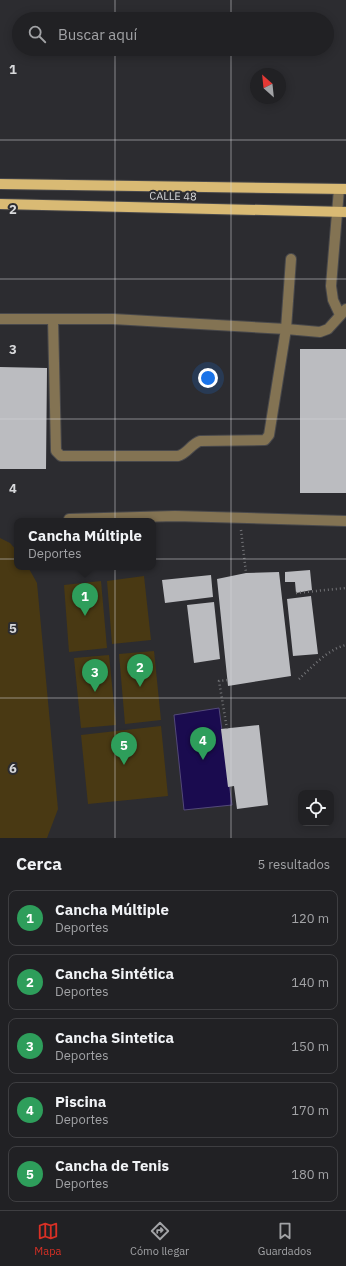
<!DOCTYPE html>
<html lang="es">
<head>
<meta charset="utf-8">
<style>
	body { margin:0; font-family:"IBM Plex Sans",sans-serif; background:#2d2e31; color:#f1f3f6 }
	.controls { position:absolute; right:12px; bottom:12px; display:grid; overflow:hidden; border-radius:8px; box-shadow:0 2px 10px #0003 }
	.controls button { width:36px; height:36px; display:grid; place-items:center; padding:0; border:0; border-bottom:1px solid #3e3e41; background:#212124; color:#f1f3f6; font:20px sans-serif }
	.compass { position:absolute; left:250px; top:68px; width:36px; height:36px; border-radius:50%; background:#212124; box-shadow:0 2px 10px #0003; rotate:333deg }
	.you { position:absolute; left:208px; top:378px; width:14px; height:14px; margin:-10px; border:3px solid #fff; border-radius:50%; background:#1a73e8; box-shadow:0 0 0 6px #1a73e833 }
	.badge { display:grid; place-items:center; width:26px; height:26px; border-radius:50%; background:#d93025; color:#fff; font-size:13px; font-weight:700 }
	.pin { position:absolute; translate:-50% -33px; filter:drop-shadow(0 1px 2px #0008) }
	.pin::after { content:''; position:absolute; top:21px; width:14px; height:12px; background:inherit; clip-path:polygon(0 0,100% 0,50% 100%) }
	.popup { position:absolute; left:14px; top:518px; width:142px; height:52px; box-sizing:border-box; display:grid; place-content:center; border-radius:8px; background:#212124; filter:drop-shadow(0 1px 3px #0005); font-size:13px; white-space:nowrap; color:#a2a3a6 }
	.popup b { font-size:15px; color:#f1f3f6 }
	.popup::after { content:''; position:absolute; left:50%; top:100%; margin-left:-8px; border:8px solid transparent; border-top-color:#212124 }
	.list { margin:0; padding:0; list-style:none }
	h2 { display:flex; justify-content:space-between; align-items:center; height:52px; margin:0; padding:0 16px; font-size:17px }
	h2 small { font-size:13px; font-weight:400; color:#a2a3a6 }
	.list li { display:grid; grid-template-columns:26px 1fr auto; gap:12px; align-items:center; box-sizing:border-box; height:56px; margin:0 8px 8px; padding:0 8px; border:1px solid #3e3e41; border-radius:8px }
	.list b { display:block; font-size:15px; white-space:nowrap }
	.list p { margin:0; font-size:13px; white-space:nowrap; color:#a2a3a6 }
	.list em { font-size:13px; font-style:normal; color:#a2a3a6 }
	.icon { flex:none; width:22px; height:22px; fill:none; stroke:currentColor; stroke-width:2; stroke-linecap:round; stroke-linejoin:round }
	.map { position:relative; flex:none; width:346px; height:838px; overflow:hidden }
	.search { position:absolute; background:#212124; box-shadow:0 2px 10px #0003; left:12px; right:12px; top:12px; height:44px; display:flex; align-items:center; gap:10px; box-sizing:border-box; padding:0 14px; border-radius:22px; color:#a2a3a6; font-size:15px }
	.sheet { height:372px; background:#212124 }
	nav { display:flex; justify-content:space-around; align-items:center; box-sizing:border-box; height:56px; border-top:1px solid #3e3e41; background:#212124; font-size:11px; color:#a2a3a6 }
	nav a { display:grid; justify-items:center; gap:2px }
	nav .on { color:#d93025 }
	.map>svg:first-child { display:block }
</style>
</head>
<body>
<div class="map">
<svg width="346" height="838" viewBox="0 0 346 838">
	<rect width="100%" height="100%" fill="#2c2c30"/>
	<path fill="#493913" d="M0 538 10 543 17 551V567H28L37 583 58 809 47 838H0Z
		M144 576 151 640 112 644 107 581Z
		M101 581 107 648 69 652 64 585Z
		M154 651 161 720 125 724 119 654Z
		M109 655 116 725 81 728 74 658Z
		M161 726 168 796 88 804 81 735Z"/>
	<path fill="#1a0b4f" stroke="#534979" d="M219 708 232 805 184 810 174 715Z"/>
	<path fill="#bbbcc0" d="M300 349H346V493H300Z
		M0 367 47 368 46 469H0Z
		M310 570 312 590 296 593 295 582H285V572Z
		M279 572 291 676 228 686 217 579 246 573Z
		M211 575 213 597 165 603 162 580Z
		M311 596 318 654 293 656 287 599Z
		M214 602 220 659 194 663 187 605Z
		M259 725 268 805 237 809 234 786 228 787 221 729Z"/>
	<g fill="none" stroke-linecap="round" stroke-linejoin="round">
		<g stroke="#48484b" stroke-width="12">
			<path id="minor" d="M339 189 331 286 333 300 340 315
				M0 319H113L286 329 320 332 328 329 346 309
				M53 319 56 451 61 456H178C187 454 191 444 200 441L265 440 269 435 286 329 291 259
				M69 519 175 516 346 521"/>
		</g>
		<g stroke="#48484b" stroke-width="12">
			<path id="major" d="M0 184 346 189
				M0 204 346 212"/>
		</g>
		<path stroke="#727376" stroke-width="2.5" stroke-dasharray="1 3" stroke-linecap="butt" d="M241 530 246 573
			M296 593 346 588
			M299 679C312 667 328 649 346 645
			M227 729 219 681 228 680"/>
		<use href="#minor" stroke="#837353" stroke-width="10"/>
		<use href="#major" stroke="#d9ba74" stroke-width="10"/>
	</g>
	<path fill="none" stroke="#d8d9db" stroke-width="1" stroke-opacity="0.55" d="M115 0V19M231 0V19M115 49V838M231 49V838M0 140H346M0 279H346M0 419H346M0 559H346M0 698H346"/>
	<g text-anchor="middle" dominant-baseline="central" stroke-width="4" stroke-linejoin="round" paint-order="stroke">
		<g font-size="11" fill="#d8d9db" stroke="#2c2c30">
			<text transform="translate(173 196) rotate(1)">CALLE 48</text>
		</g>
	</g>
	<g font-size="13" text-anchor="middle" font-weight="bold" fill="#d8d9db" stroke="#2c2c30" stroke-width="4" stroke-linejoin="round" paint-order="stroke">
		<text x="13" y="74">1</text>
		<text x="13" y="214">2</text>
		<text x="13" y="354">3</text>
		<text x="13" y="493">4</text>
		<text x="13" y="633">5</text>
		<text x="13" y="773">6</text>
	</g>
</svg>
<div class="controls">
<button><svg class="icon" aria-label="locate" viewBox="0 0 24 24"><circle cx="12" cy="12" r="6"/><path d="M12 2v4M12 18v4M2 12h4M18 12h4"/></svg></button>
</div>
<svg class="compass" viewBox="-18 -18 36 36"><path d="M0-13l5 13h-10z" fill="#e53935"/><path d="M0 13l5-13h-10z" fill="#a2a3a6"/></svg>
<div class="you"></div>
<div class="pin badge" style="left:85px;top:616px;background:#2e9e5b">1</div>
<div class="popup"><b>Cancha Múltiple</b>Deportes</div>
<div class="pin badge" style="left:140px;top:687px;background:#2e9e5b">2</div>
<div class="pin badge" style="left:95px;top:692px;background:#2e9e5b">3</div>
<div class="pin badge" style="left:203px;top:760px;background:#2e9e5b">4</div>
<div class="pin badge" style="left:124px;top:765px;background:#2e9e5b">5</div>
<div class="search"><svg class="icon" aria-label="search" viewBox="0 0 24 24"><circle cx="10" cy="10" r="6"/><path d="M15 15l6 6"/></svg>Buscar aquí</div>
</div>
<section class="sheet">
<h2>Cerca<small>5 resultados</small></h2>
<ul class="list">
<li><span class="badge" style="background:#2e9e5b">1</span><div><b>Cancha Múltiple</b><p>Deportes</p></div><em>120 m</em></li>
<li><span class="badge" style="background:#2e9e5b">2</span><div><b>Cancha Sintética</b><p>Deportes</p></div><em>140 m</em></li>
<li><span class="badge" style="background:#2e9e5b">3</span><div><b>Cancha Sintetica</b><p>Deportes</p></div><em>150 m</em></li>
<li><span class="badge" style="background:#2e9e5b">4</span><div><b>Piscina</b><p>Deportes</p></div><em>170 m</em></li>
<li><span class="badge" style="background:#2e9e5b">5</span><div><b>Cancha de Tenis</b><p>Deportes</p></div><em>180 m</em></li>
</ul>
</section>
<nav>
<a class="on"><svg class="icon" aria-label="map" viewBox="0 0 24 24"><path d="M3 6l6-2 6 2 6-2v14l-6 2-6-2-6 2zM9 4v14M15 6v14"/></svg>Mapa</a>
<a><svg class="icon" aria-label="directions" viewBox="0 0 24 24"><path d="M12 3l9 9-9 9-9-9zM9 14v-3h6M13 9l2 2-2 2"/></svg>Cómo llegar</a>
<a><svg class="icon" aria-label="saved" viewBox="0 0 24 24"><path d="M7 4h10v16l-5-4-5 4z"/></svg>Guardados</a>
</nav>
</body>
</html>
